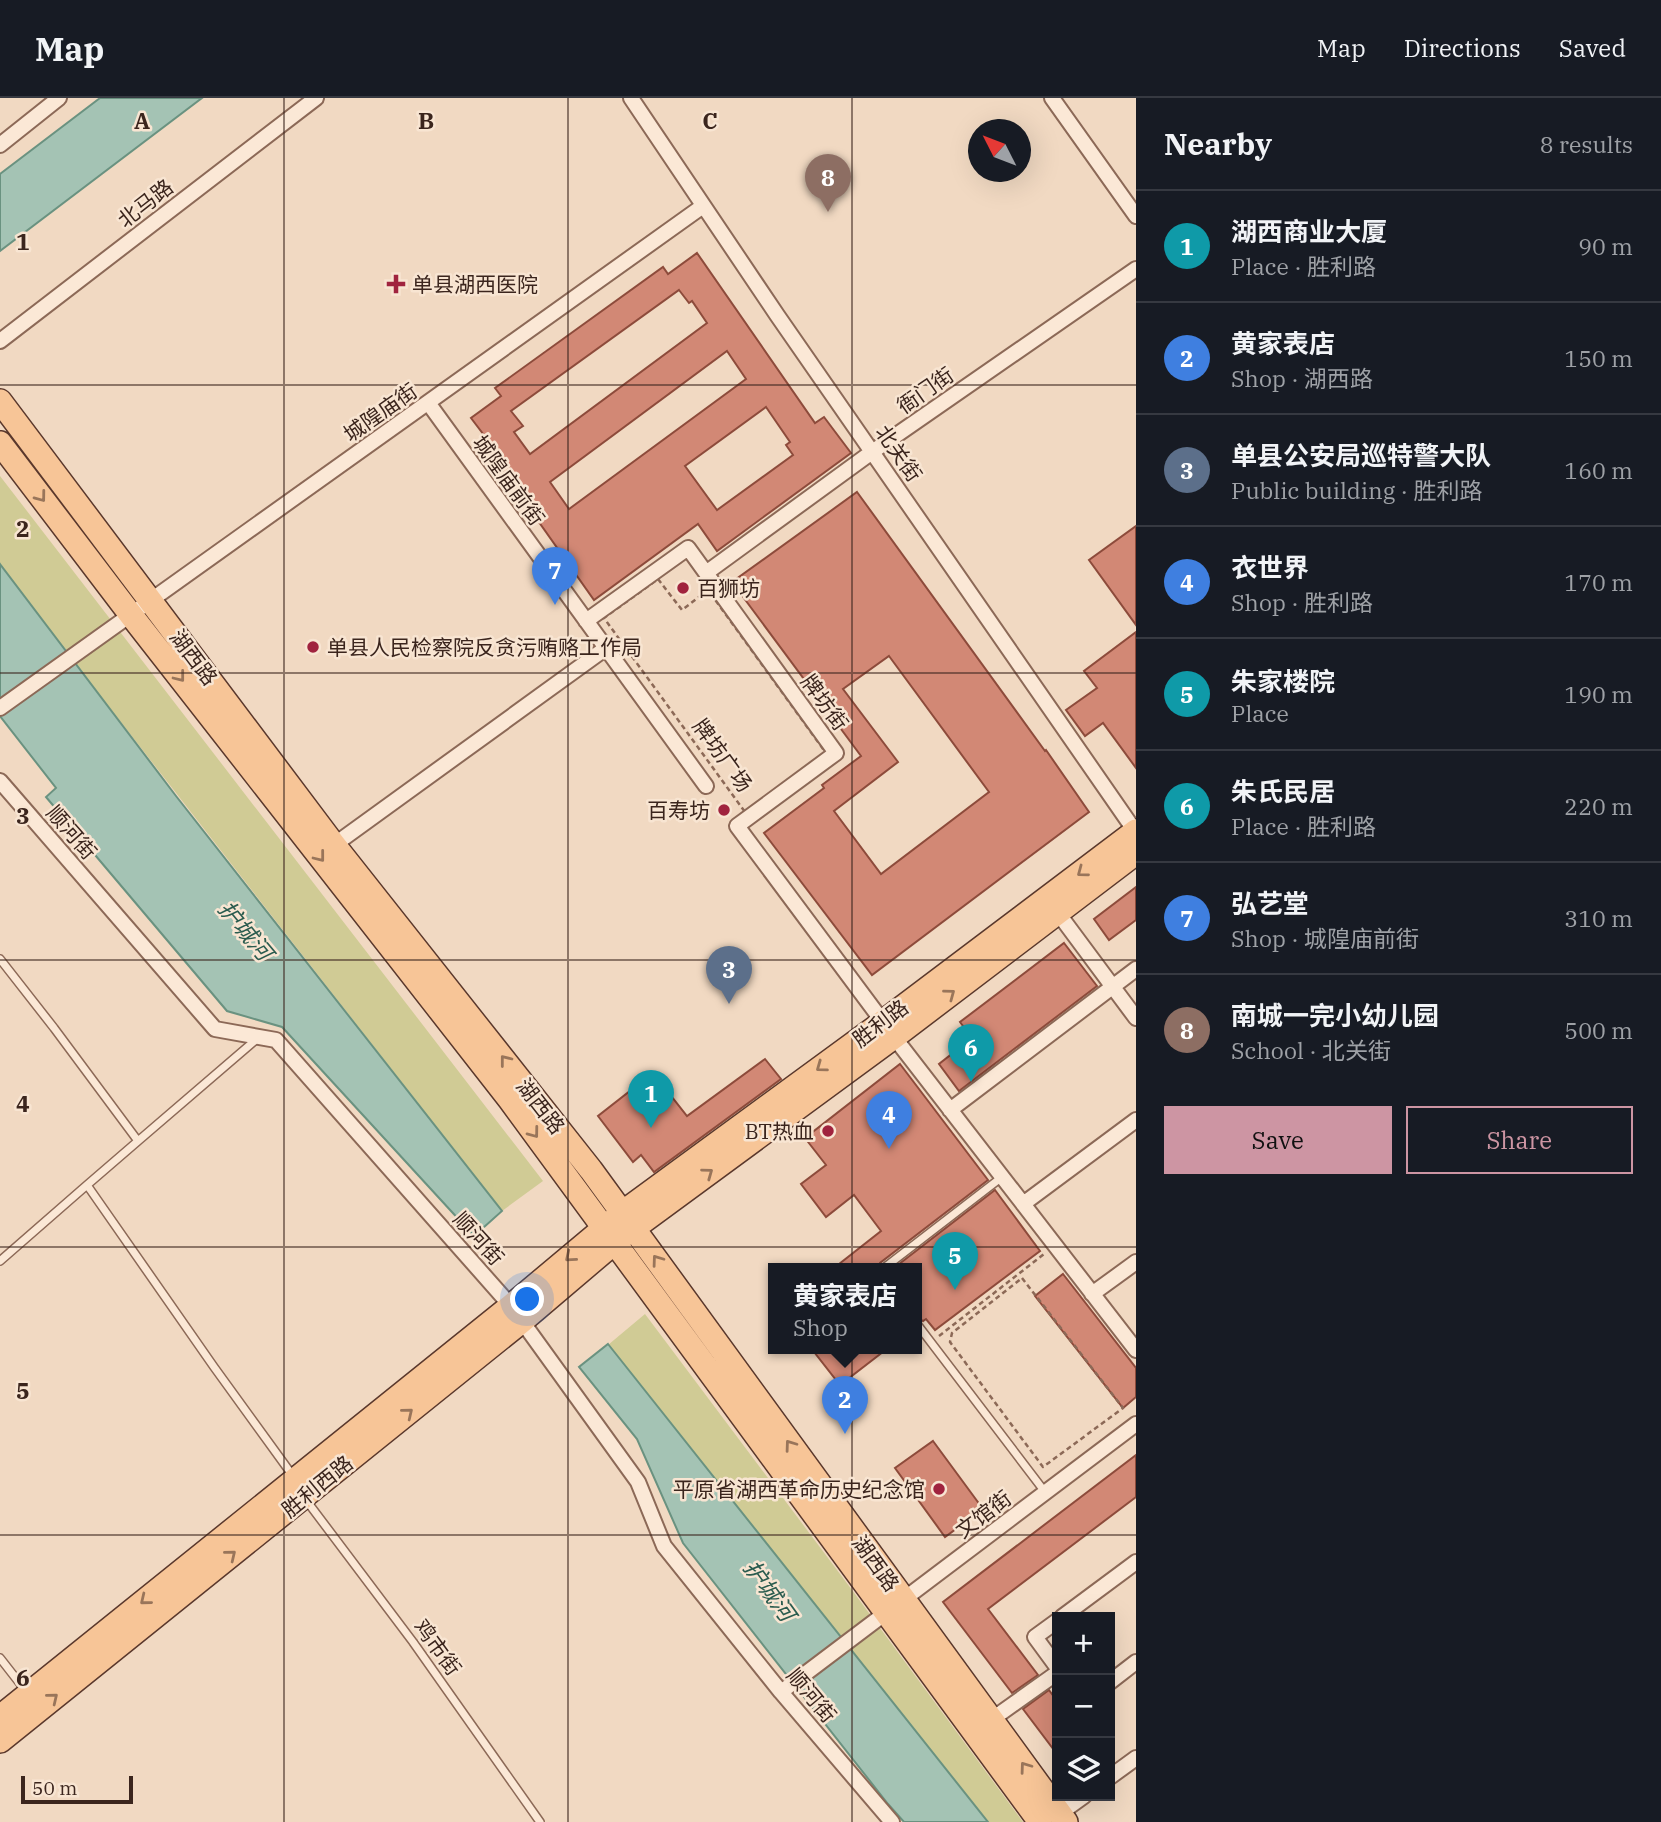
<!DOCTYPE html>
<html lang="en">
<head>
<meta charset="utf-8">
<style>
	body { margin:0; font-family:"IBM Plex Serif","Noto Sans SC",serif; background:#20242c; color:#f1f3f6 }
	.controls { position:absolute; right:21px; bottom:21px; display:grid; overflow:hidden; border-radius:0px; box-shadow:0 7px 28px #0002 }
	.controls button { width:63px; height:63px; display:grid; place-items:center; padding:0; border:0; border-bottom:2px solid #363941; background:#171b24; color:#f1f3f6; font:35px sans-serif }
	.compass { position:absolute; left:968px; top:21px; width:63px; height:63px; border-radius:50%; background:#171b24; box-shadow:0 7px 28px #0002; rotate:312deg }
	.scale { position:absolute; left:21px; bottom:18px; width:112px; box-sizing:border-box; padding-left:7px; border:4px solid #3b251d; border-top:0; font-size:19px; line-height:24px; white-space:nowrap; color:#3b251d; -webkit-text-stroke:5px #f8e5d2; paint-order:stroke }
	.you { position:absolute; left:528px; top:1202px; width:24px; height:24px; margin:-18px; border:5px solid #fff; border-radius:50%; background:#1a73e8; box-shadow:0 0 0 10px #1a73e833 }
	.badge { display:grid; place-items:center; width:46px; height:46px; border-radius:50%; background:#cd95a3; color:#fff; font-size:23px; font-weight:700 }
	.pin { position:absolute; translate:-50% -58px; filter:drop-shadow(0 2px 4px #0008) }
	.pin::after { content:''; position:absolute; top:37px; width:24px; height:21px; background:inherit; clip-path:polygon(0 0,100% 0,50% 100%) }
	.popup { position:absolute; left:768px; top:1165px; width:154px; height:91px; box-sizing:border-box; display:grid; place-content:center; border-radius:0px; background:#171b24; filter:drop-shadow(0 2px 5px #0005); font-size:23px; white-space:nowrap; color:#9ea1a6 }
	.popup b { font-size:26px; color:#f1f3f6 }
	.popup::after { content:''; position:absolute; left:50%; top:100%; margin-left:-14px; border:14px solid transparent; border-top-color:#171b24 }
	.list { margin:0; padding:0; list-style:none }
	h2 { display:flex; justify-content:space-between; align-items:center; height:91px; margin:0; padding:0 28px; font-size:30px }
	h2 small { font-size:23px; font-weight:400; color:#9ea1a6 }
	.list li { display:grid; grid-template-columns:46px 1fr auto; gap:21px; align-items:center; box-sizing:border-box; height:112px; padding:0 28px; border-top:2px solid #363941 }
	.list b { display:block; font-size:26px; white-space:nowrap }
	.list p { margin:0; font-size:23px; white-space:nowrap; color:#9ea1a6 }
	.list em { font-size:23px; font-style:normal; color:#9ea1a6 }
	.actions { display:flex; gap:14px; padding:21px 28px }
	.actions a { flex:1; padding:16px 0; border:2px solid #cd95a3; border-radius:0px; text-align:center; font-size:24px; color:#cd95a3 }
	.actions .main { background:#cd95a3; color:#111 }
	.icon { flex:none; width:38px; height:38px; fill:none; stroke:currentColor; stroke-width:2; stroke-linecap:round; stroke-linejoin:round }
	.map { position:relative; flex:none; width:1136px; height:1724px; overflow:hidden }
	header { display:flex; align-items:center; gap:42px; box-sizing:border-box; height:98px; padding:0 35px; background:#171b24; border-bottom:2px solid #363941 }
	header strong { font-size:33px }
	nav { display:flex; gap:38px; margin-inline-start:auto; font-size:24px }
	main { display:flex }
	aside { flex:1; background:#171b24 }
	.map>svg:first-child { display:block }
</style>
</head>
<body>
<header>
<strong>Map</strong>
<nav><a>Map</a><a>Directions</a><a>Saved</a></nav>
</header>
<main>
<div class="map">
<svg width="1136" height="1724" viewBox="0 0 1136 1724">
	<rect width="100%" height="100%" fill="#f1d9c2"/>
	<path fill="#d0cb95" d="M0 378 543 1083 502 1113 42 523 0 466Z
		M645 1216 849 1488 1023 1724H988L608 1247Z"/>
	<path fill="#a4c3b4" stroke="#6a9280" stroke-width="2" d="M100 0H202L0 153V76Z
		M0 466 176 698 502 1113 474 1138 282 929 227 913 46 699 56 690 0 618Z
		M608 1246 988 1724H904L888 1706 683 1445 637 1341 579 1269Z"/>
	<path fill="#d28875" stroke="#8d4b3b" stroke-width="2" fill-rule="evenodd" d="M697 155 815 325 824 319 851 355 717 453 698 426 594 502 488 352 493 349 471 320 501 298 495 290 663 169 668 176ZM679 192 689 205 692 203 707 225 530 356 514 334 523 328 511 313ZM727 253 746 281 569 411 550 384ZM766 309 790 344 786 347 793 357 717 412 685 368Z
		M857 394 1045 653 1046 652 1089 714 872 877 764 735 824 690 822 687 861 658 732 484ZM889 558 989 694 881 776 834 713 898 664 843 591Z
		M1136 428V527L1089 462Z
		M1136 534V670L1103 625 1085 638 1066 612 1097 590 1084 573Z
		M1136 789V822L1109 842 1094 821Z
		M1064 845 1097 888 959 993 939 966 972 940 960 924Z
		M765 961 781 981 654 1074 641 1057 633 1064 598 1018 653 975 687 1018Z
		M900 966 988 1082 880 1165 878 1170H834L881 1133 854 1097 826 1119 801 1086 826 1067 805 1040Z
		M995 1092 1040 1153 935 1232 926 1221 923 1223 917 1220V1170H894Z
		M1063 1176 1136 1270V1299L1123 1310 1035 1198Z
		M811 1250H888L840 1287Z
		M933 1343 983 1411 945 1439 895 1370Z
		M1136 1357V1399L988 1511 1038 1577 1012 1595 943 1504Z
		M1049 1592 1057 1603V1656L1023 1611Z"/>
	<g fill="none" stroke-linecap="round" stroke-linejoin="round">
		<g stroke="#8c6957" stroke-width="10">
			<path id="lane" d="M0 861 54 930 138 1043 87 1087 214 1269 293 1378
				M138 1043 259 939
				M0 1163 87 1087
				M884 1170 1002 1079
				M917 1226 1045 1394
				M306 1402 413 1544 540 1724
				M0 1560 25 1592"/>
		</g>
		<g stroke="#8c6957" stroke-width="18">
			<path id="street" d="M631 0 777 217 1135 733
				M1052 0 1136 118
				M0 47 59 0
				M0 243 316 0
				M429 306 706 688
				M706 475 872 354 1136 171
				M586 523 688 450 836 655 737 728 883 924
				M0 610 703 108
				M0 683 215 931 276 942 511 1208 638 1384 664 1448 781 1594 892 1724
				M334 747 606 550
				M1058 815 1136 920
				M894 939 1136 1252
				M950 1012 1136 871
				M1023 1106 1136 1022
				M1092 1196 1136 1164
				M1062 1519 1136 1464
				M1057 1523 1035 1539 1057 1569
				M1110 1584 1136 1564
				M781 1594 1136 1326
				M991 1622 1057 1575
				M1110 1679 1136 1660
				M1059 1716 1084 1698"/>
		</g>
		<g stroke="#5a382c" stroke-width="26">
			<path id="primary" d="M0 303 334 747 591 1072 1066 1724
				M0 345 131 517 510 1002 1040 1724
				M0 1619 511 1208 622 1115 883 924 1136 733
				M0 1643 522 1223 615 1144 894 939 1136 755"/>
		</g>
		<path stroke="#8c6957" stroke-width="2.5" stroke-dasharray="5 3.5" stroke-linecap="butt" d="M658 481 682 512 708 492 826 655 745 714 604 520Z
			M1022 1180 1123 1310 1043 1369 950 1244 952 1235Z
			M939 1238 1044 1156"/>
		<use href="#lane" stroke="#fbe8d6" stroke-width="7"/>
		<use href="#street" stroke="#fbe8d6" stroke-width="14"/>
		<use href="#primary" stroke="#f7c597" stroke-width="23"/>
	</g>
	<defs><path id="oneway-chevron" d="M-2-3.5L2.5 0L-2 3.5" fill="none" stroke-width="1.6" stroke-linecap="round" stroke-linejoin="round" transform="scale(1.75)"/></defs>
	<g stroke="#99755a">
		<use href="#oneway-chevron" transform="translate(41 399) rotate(53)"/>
		<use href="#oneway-chevron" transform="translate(180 579) rotate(52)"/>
		<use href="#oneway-chevron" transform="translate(320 759) rotate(52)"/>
		<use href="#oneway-chevron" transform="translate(1082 774) rotate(143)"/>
		<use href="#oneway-chevron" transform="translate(950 896) rotate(-37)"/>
		<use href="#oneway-chevron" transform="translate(505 962) rotate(-128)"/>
		<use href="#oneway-chevron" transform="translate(821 969) rotate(144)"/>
		<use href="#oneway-chevron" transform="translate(534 1035) rotate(53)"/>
		<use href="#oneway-chevron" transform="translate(708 1075) rotate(-36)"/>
		<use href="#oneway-chevron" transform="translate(570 1159) rotate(140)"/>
		<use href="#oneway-chevron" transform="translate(657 1162) rotate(-126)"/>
		<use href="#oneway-chevron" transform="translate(408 1315) rotate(-39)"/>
		<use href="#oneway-chevron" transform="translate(790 1347) rotate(-126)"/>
		<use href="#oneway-chevron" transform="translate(231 1457) rotate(-39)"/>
		<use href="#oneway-chevron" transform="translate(145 1502) rotate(141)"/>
		<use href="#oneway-chevron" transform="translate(53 1600) rotate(-39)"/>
		<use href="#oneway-chevron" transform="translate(1025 1669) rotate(-126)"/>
	</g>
	<path fill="none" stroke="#3b251d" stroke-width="2" stroke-opacity="0.55" d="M284 0V1724M568 0V1724M852 0V1724M0 287H1136M0 575H1136M0 862H1136M0 1149H1136M0 1437H1136"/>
	<g fill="#a0233e" stroke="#f8e5d2" stroke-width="2.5">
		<path d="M392.5 175.5h7v7h7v7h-7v7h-7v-7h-7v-7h7z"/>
		<circle cx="683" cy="490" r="7"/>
		<circle cx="313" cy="549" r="7"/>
		<circle cx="724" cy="712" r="7"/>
		<circle cx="828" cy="1033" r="7"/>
		<circle cx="939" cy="1391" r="7"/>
	</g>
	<g text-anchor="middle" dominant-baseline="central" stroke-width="5" stroke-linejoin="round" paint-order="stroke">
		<g font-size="21" fill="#3b251d" stroke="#f8e5d2">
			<text transform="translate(145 105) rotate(-38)">北马路</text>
			<text transform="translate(925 292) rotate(-35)">衙门街</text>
			<text transform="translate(380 314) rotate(-35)">城隍庙街</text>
			<text transform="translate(899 355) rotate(55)">北关街</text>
			<text transform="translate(509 382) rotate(54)">城隍庙前街</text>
			<text transform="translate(194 559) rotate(53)">湖西路</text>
			<text transform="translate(825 604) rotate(54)">牌坊街</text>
			<text transform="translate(723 657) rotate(54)">牌坊广场</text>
			<text transform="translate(72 734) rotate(49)">顺河街</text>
			<text transform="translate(880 925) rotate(-37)">胜利路</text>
			<text transform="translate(541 1008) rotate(52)">湖西路</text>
			<text transform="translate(479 1140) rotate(48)">顺河街</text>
			<text transform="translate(317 1388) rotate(-39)">胜利西路</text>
			<text transform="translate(983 1416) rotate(-37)">文馆街</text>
			<text transform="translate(876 1465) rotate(54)">湖西路</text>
			<text transform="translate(438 1549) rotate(54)">鸡市街</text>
			<text transform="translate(812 1597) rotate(50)">顺河街</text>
		</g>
		<g font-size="21" fill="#3b251d" stroke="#f8e5d2" text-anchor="start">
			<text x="412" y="186">单县湖西医院</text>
			<text x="697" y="490">百狮坊</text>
			<text x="327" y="549">单县人民检察院反贪污贿赂工作局</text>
			<text x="710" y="712" text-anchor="end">百寿坊</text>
			<text x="814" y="1033" text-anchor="end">BT热血</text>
			<text x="925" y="1391" text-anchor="end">平原省湖西革命历史纪念馆</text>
		</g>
		<g font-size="23" font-style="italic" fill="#2b5c4f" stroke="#f8e5d2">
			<text transform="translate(246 832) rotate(50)">护城河</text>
			<text transform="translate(770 1492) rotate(54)">护城河</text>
		</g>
	</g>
	<g font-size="23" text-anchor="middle" font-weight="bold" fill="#3b251d" stroke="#f8e5d2" stroke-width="5" stroke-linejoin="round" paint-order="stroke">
		<text x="142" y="31">A</text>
		<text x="426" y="31">B</text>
		<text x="710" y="31">C</text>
		<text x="23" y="152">1</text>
		<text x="23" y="439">2</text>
		<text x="23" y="726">3</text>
		<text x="23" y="1014">4</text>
		<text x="23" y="1301">5</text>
		<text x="23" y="1588">6</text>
	</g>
</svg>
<div class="controls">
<button>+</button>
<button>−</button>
<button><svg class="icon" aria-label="layers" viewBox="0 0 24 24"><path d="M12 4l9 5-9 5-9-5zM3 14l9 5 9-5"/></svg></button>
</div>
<svg class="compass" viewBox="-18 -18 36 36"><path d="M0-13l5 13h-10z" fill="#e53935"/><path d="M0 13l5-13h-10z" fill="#9ea1a6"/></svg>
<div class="scale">50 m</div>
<div class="you"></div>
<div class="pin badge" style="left:651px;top:1030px;background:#0f9aa8">1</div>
<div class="pin badge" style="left:845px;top:1336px;background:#3f7fe0">2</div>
<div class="popup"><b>黄家表店</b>Shop</div>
<div class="pin badge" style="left:729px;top:906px;background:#5c6f8a">3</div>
<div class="pin badge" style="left:889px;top:1051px;background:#3f7fe0">4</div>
<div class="pin badge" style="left:955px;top:1192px;background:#0f9aa8">5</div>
<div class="pin badge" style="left:971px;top:984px;background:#0f9aa8">6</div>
<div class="pin badge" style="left:555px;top:507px;background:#3f7fe0">7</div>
<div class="pin badge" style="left:828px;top:114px;background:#8d6e63">8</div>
</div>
<aside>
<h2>Nearby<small>8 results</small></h2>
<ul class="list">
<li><span class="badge" style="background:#0f9aa8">1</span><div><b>湖西商业大厦</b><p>Place · 胜利路</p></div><em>90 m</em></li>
<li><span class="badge" style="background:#3f7fe0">2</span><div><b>黄家表店</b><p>Shop · 湖西路</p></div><em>150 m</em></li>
<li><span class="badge" style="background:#5c6f8a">3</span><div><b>单县公安局巡特警大队</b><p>Public building · 胜利路</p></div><em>160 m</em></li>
<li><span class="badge" style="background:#3f7fe0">4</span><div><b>衣世界</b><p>Shop · 胜利路</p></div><em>170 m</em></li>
<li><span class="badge" style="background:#0f9aa8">5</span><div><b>朱家楼院</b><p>Place</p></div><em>190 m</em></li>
<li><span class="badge" style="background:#0f9aa8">6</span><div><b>朱氏民居</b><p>Place · 胜利路</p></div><em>220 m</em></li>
<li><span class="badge" style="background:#3f7fe0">7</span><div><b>弘艺堂</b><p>Shop · 城隍庙前街</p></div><em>310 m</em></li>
<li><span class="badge" style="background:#8d6e63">8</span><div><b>南城一完小幼儿园</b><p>School · 北关街</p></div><em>500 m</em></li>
</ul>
<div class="actions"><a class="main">Save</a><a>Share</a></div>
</aside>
</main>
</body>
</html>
